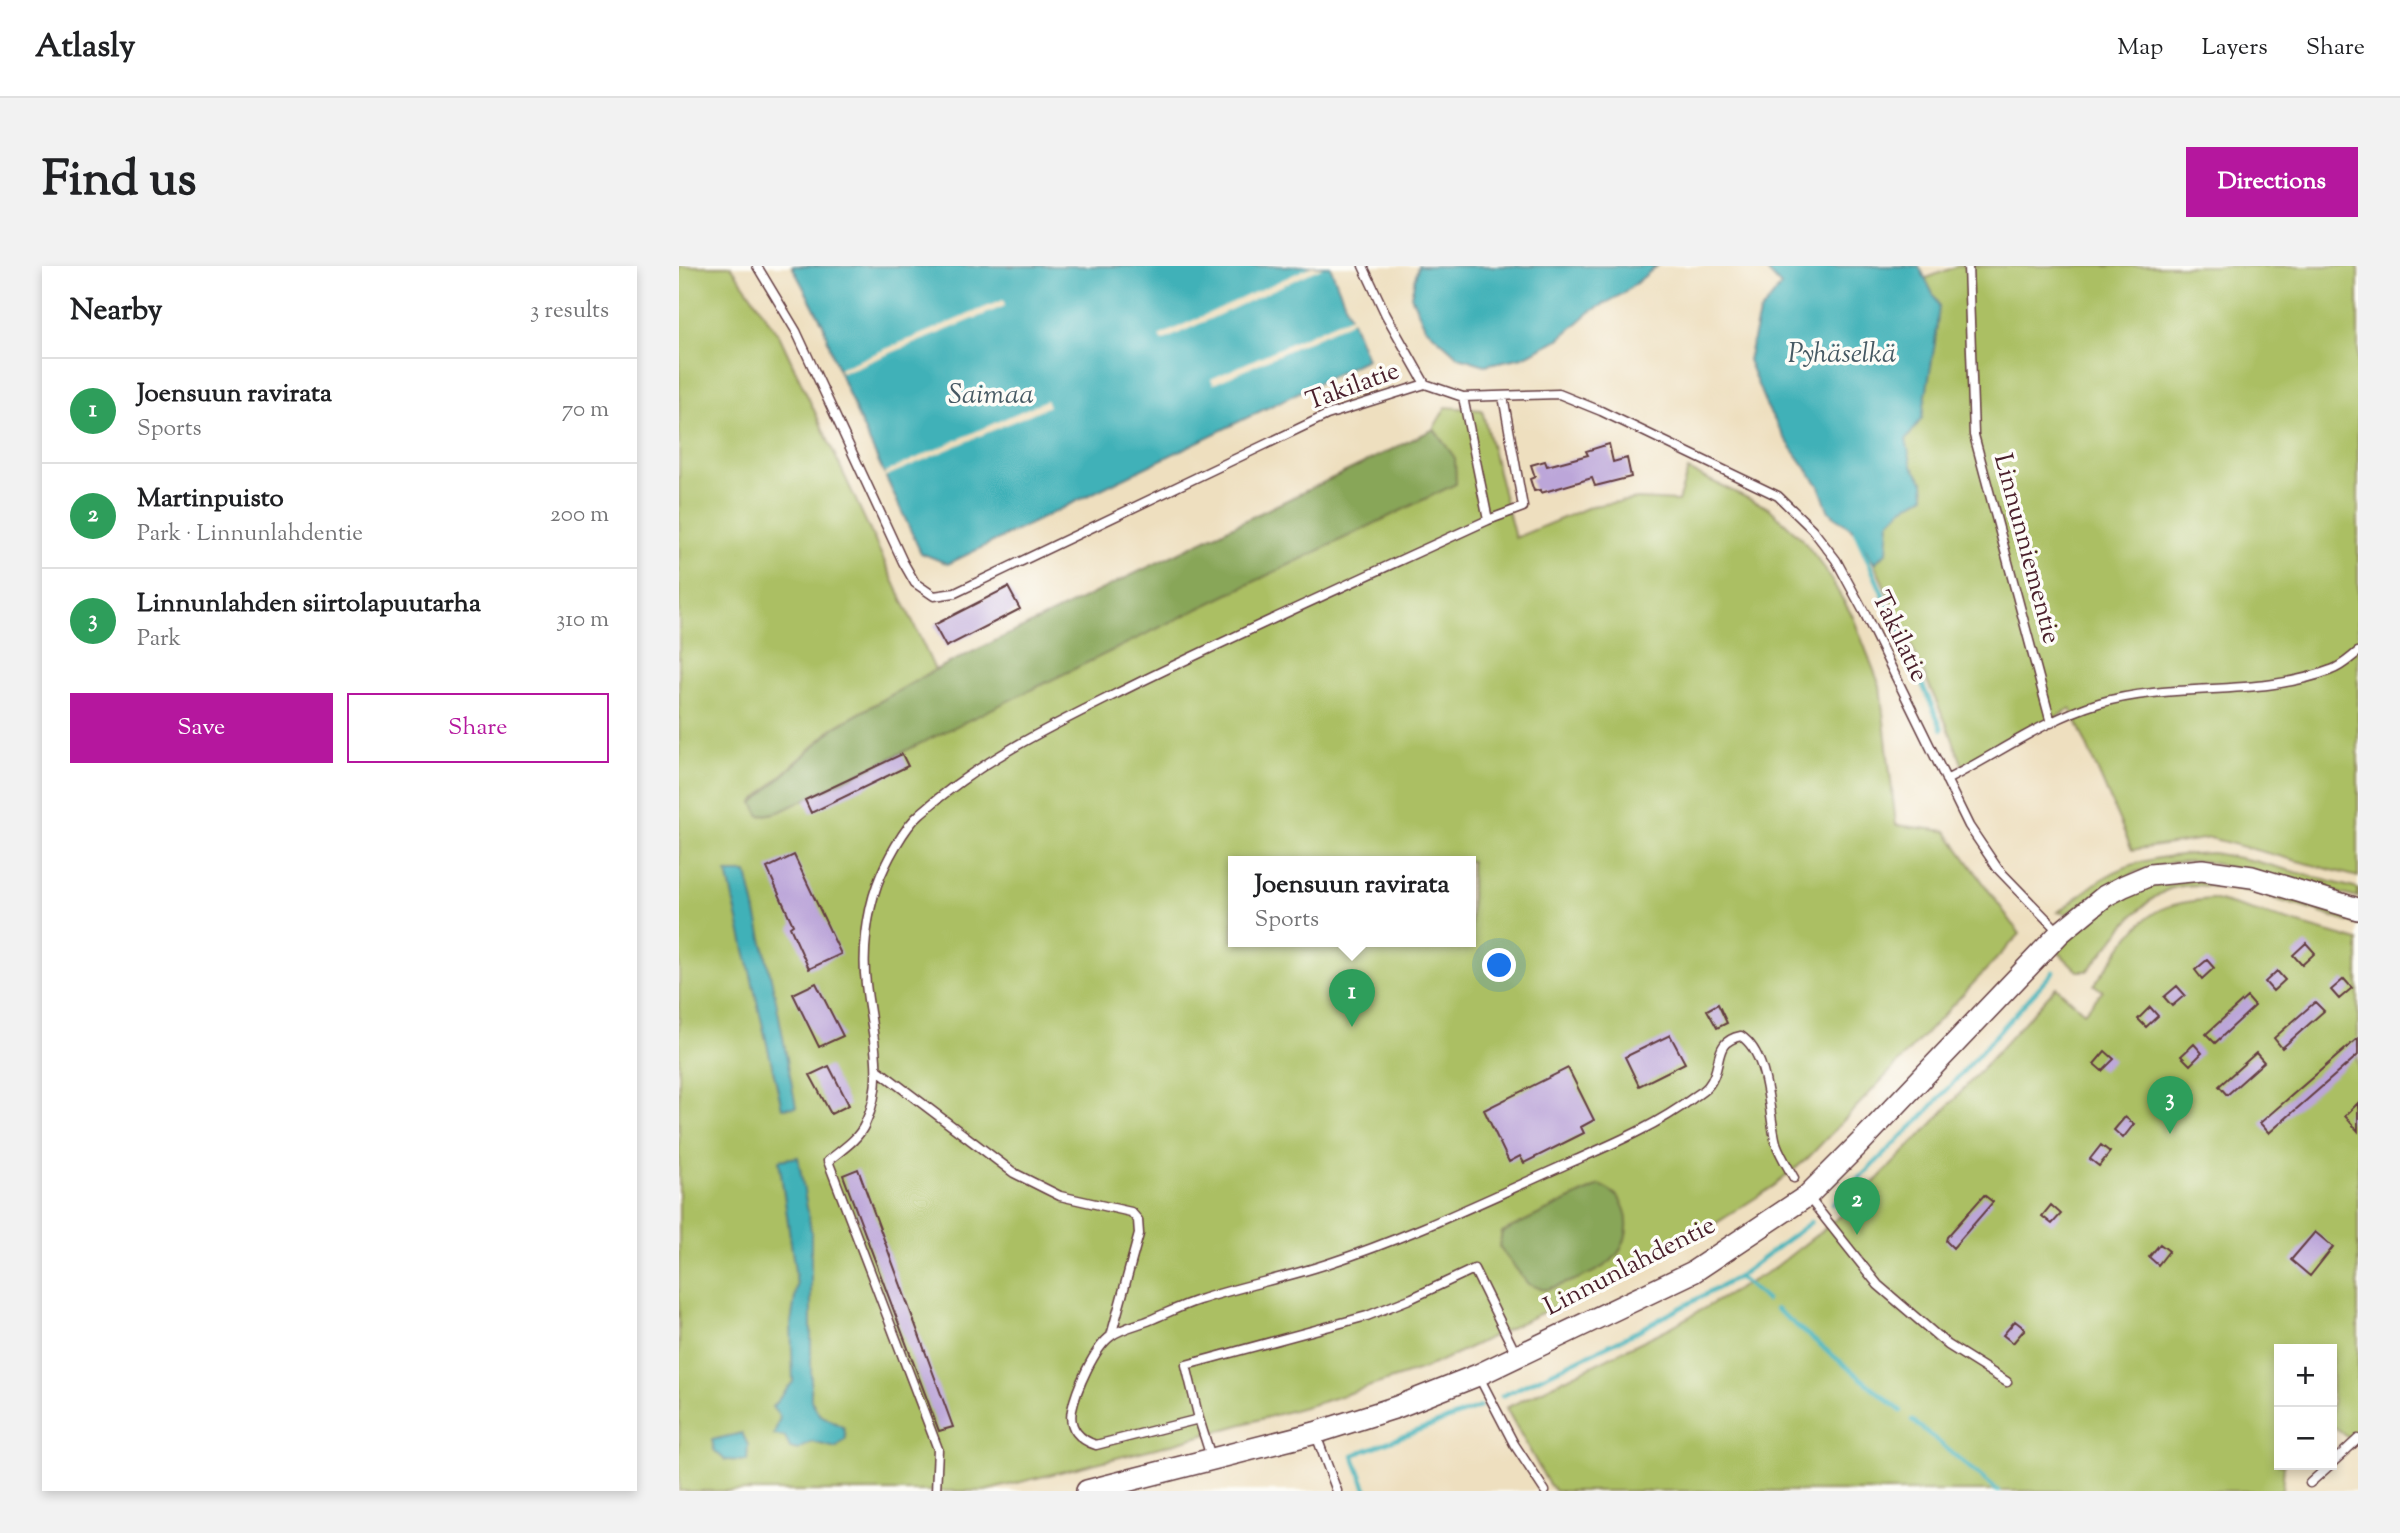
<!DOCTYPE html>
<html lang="en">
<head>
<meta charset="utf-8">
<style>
	body { margin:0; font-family:"Sorts Mill Goudy",serif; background:#f2f2f2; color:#202124 }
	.controls { position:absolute; right:21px; bottom:21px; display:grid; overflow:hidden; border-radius:0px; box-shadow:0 4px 10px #0003 }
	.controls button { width:63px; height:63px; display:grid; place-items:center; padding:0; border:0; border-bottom:2px solid #e0e0e0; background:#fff; color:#202124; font:35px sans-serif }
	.you { position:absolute; left:821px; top:700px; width:24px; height:24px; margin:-18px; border:5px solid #fff; border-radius:50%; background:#1a73e8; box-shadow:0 0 0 10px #1a73e833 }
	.badge { display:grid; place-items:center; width:46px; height:46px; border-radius:50%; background:#b5179e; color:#fff; font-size:23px; font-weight:700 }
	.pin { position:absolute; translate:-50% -58px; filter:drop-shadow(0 2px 4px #0008) }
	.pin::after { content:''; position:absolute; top:37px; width:24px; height:21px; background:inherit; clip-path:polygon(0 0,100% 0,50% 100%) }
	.popup { position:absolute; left:549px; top:590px; width:248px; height:91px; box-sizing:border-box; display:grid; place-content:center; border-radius:0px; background:#fff; filter:drop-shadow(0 2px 5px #0005); font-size:23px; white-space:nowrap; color:#757577 }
	.popup b { font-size:26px; color:#202124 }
	.popup::after { content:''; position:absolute; left:50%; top:100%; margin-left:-14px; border:14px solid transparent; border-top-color:#fff }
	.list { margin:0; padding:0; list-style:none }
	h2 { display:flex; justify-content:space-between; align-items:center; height:91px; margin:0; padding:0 28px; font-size:30px }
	h2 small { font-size:23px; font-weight:400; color:#757577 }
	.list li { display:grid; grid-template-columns:46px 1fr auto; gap:21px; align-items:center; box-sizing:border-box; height:105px; padding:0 28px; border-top:2px solid #e0e0e0 }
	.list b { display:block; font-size:26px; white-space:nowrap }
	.list p { margin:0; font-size:23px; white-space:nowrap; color:#757577 }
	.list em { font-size:23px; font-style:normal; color:#757577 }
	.actions { display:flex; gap:14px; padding:21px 28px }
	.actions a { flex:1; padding:16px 0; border:2px solid #b5179e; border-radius:0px; text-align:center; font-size:24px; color:#b5179e }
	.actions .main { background:#b5179e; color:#fff }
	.map { position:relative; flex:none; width:1679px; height:1225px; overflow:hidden; border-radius:0px }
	header { display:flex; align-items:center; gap:42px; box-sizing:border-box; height:98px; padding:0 35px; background:#fff; border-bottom:2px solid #e0e0e0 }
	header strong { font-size:33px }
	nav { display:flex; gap:38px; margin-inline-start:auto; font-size:24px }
	.intro { display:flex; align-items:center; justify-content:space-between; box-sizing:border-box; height:168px; padding:0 42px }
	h1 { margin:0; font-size:49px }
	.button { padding:18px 32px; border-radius:0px; background:#b5179e; color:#fff; font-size:24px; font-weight:700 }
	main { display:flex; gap:42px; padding:0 42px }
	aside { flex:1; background:#fff; border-radius:0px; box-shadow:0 4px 10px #0003 }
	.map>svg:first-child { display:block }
</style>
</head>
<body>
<header>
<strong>Atlasly</strong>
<nav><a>Map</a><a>Layers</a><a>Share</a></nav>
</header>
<div class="intro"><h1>Find us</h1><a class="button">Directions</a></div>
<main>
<aside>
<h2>Nearby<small>3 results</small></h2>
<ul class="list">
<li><span class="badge" style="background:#2e9e5b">1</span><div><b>Joensuun ravirata</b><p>Sports</p></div><em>70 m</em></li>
<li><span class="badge" style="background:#2e9e5b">2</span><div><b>Martinpuisto</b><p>Park · Linnunlahdentie</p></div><em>200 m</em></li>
<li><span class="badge" style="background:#2e9e5b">3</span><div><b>Linnunlahden siirtolapuutarha</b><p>Park</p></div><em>310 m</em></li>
</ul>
<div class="actions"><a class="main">Save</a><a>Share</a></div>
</aside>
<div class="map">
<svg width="1679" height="1225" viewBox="0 0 1679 1225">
	<rect width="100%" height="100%" fill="#fdfcf7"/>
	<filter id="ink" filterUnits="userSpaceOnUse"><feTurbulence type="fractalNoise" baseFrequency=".0143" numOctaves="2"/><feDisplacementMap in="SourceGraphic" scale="14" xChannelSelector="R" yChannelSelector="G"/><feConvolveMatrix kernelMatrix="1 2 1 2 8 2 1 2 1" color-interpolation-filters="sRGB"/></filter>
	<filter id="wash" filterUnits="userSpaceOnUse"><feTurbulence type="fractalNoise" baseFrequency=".00686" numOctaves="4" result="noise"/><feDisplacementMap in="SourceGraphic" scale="28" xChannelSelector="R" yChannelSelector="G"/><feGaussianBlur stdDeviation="1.57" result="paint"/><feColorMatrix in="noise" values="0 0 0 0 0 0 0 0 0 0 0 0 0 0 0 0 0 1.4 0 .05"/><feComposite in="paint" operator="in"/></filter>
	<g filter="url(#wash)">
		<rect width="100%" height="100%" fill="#eedfbf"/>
		<path fill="#abbf63" stroke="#7a6f47" stroke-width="2" fill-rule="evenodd" d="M0 0H52L101 71 256 404 154 462 74 536 748 173 767 141 803 144 836 272 913 240 959 233 999 235 1009 204 1090 242 1122 272 1144 300 1174 351 1201 420 1217 559 1267 565 1341 668 1129 892 1095 920 997 983 747 1102 643 1136 489 1179 306 1225H0ZM554 595H792V675H554Z
			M1279 0H1679V611L1531 572 1453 584 1392 443 1284 500 1268 459 1195 297 1197 265 1260 40 1245 13Z
			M1534 587 1576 595 1679 623V632L1524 595 1494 596 1457 606 1387 648 1379 646C1394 635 1408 623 1423 613 1456 592 1497 588 1534 587Z
			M1543 613 1679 651V659C1636 646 1526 604 1486 625 1452 643 1433 678 1408 705H1399L1378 685C1412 652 1445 624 1493 614 1508 611 1527 613 1543 613Z
			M1533 633 1679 675V1165L1671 1173 1653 1159V1083H1600V1199H1605L1603 1225H876L869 1217 827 1142 990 1062 1094 1003 1164 948 1254 857 1377 721 1405 746 1424 725 1415 719C1431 698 1453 661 1475 647 1492 637 1513 635 1533 633Z"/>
		<path fill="#88a659" stroke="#696242" stroke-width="2" d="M755 163 776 192 777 218 100 546 81 550 74 537 155 462 256 404Z
			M921 919C926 922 935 926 939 931 954 951 950 980 931 996 915 1009 885 1018 865 1024L849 1018 820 981 823 966Z"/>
		<path fill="#40b1b8" stroke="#456872" stroke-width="2" d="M113 0H651L688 93 269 298 242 287 180 153 154 91 144 58Z
			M739 0H978L945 27 911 46 880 73 844 91 806 99 780 91 746 61 732 30Z
			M1090 0H1240L1260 40 1256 77 1243 152 1227 174 1233 200 1245 216 1246 230 1224 242 1210 256 1208 286 1195 297 1175 265 1150 246 1140 220 1105 171 1087 139 1069 94 1080 48 1102 20 1086 3Z
			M48 607H68L97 734 117 841 103 842Z
			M119 891 132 964V1134L140 1148 165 1162 167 1173 157 1182 133 1176 119 1184 111 1182 106 1171 95 1169 101 1151 93 1141 114 1116 112 1057 118 1019 100 894Z
			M63 1167 69 1179 68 1195 46 1194 35 1184 33 1174Z"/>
		<path fill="#eedfbf" d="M633 0 644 1 483 75 480 70Z
			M324 34 326 40 168 105 161 106 160 103 166 100Z
			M672 50 674 53 669 57 535 118 532 113Z
			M367 134 370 140 205 211 204 209 211 204Z"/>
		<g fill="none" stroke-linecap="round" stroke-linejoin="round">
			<path stroke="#40b1b8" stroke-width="4.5" d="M1176 265 1263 463
				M1154 938 1245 849 1374 706
				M1087 1034 1059 1011 1132 956
				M1097 1043 1222 1145
				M823 1130 951 1069 1059 1011
				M1233 1154 1319 1225
				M688 1225 674 1189 801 1141"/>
		</g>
		<g id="blocks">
			<path fill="#bca6d9" d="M930 178 934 196 948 192 952 211 916 220 913 212 862 227 861 224 855 225 851 213 856 211 852 199 866 195 868 200 909 189 907 185Z
				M329 321 341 343 267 381 255 359Z
				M223 488 229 500 132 547 126 534Z
				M115 589 162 688 130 703 111 661 114 659 88 602Z
				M1627 677 1636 687 1623 699 1614 689Z
				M1528 694 1535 702 1523 713 1516 704Z
				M1598 705 1606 714 1594 725 1586 716Z
				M1665 713 1673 722 1660 733 1652 724Z
				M137 717 164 770 140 781 114 728Z
				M1498 720 1506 729 1493 740 1485 731Z
				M1568 731 1576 740 1536 777 1527 768Z
				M1636 736 1645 745 1603 782 1595 772Z
				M1039 738 1048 757 1038 762 1028 744Z
				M1471 741 1479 750 1467 761 1459 753Z
				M991 769 1006 797 960 820 946 791Z
				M1679 772V789L1590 867 1581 857Z
				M1515 778 1523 787 1511 799 1502 790Z
				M1426 785 1435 793 1423 805 1415 798Z
				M1577 787 1585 796 1548 829 1540 820Z
				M150 800 170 839 152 848 131 809Z
				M889 802 915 854 902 861 905 867 845 897 841 890 830 896 805 844Z
				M1679 837V865L1666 850Z
				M1446 851 1455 858 1444 872 1435 864Z
				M1422 879 1431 886 1420 900 1411 893Z
				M179 903 274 1161 260 1165 164 909Z
				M1305 929 1314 936 1274 982 1267 975 1268 971Z
				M1372 939 1382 948 1373 958 1363 950Z
				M1636 966 1654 981 1631 1010 1612 994Z
				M1481 978 1490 985 1479 999 1470 991Z
				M1336 1055 1346 1063 1334 1077 1324 1069Z"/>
		</g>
	</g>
	<g filter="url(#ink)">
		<use href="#blocks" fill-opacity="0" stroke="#633c41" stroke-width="2"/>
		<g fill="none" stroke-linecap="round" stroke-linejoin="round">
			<g stroke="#633c41" stroke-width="11">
				<path id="service" d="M78 0 117 65 224 296 236 317 255 330 276 327 648 149 746 118 784 131 880 128 922 145 1099 230 1133 263 1157 294 1185 346 1290 560 1319 603 1381 667
					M684 0 707 49 746 118
					M1289 0 1295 169 1372 457
					M784 131 809 254 844 241 824 130
					M1267 514C1317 489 1366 453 1420 437 1496 415 1579 432 1652 404 1662 401 1671 392 1679 386
					M199 804 335 907 381 930 452 946 459 954 460 968 432 1070
					M1130 932 1199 1019 1269 1079 1328 1116
					M799 1109 835 1178 866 1225
					M520 1153 507 1099 688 1050 733 1032 795 1003 838 1090
					M637 1169 658 1225
					M532 1191 520 1153 417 1179C401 1174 389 1162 393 1144 397 1124 415 1082 432 1070 442 1062 459 1059 471 1054 488 1047 504 1039 520 1034 562 1020 606 1012 648 998 734 970 815 930 897 894 938 876 978 859 1014 832 1019 828 1027 824 1030 819 1045 800 1032 776 1062 770 1091 789 1089 847 1097 877 1101 889 1109 901 1115 912
					M1653 1197 1679 1173
					M1631 1217 1651 1199
					M257 1225 259 1183 149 895C162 884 179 874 186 858 208 812 192 765 187 718 183 688 188 647 198 619 206 597 225 561 242 547 306 490 383 455 459 417 575 360 692 308 809 254"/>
			</g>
			<g stroke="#633c41" stroke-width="24">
				<path id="tertiary" d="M408 1225 636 1167 718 1141 799 1109 1014 1006 1128 930 1180 878 1381 667 1426 630 1445 620 1471 609 1523 604 1573 611 1679 643"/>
			</g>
			<use href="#service" stroke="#fff" stroke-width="8"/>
			<use href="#tertiary" stroke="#fff" stroke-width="21"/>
		</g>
	</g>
	<g text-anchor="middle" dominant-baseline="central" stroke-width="7" stroke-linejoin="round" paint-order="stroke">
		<g font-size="26" fill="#4a1f2b" stroke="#fdfcf7">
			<text transform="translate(674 121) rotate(-20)">Takilatie</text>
			<text transform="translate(1347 283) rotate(75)">Linnunniementie</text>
			<text transform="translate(1220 371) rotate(64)">Takilatie</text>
			<text transform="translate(951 1001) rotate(-27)">Linnunlahdentie</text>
		</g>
		<g font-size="28" font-style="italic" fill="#465963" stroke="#fdfcf7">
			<text x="1163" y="89">Pyhäselkä</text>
			<text x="312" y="130">Saimaa</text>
		</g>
	</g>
</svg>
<div class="controls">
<button>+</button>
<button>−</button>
</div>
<div class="you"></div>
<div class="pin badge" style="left:673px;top:761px;background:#2e9e5b">1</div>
<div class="popup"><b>Joensuun ravirata</b>Sports</div>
<div class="pin badge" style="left:1178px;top:969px;background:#2e9e5b">2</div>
<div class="pin badge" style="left:1491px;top:868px;background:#2e9e5b">3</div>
</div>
</main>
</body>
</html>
